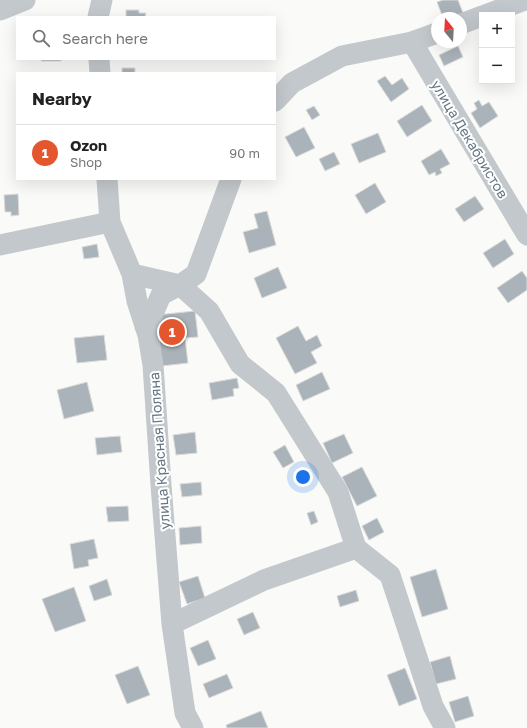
<!DOCTYPE html>
<html lang="en">
<head>
<meta charset="utf-8">
<style>
	body { margin:0; font-family:"Golos Text",sans-serif; background:#f2f2f2; color:#222 }
	.controls { position:absolute; right:12px; top:12px; display:grid; overflow:hidden; border-radius:0px; box-shadow:0 4px 16px #0002 }
	.controls button { width:36px; height:36px; display:grid; place-items:center; padding:0; border:0; border-bottom:1px solid #e0e0e0; background:#fff; color:#222; font:20px sans-serif }
	.compass { position:absolute; left:431px; top:12px; width:36px; height:36px; border-radius:50%; background:#fff; box-shadow:0 4px 16px #0002; rotate:342deg }
	.you { position:absolute; left:303px; top:477px; width:14px; height:14px; margin:-10px; border:3px solid #fff; border-radius:50%; background:#1a73e8; box-shadow:0 0 0 6px #1a73e833 }
	.badge { display:grid; place-items:center; width:26px; height:26px; border-radius:50%; background:#e4572e; color:#fff; font-size:13px; font-weight:700 }
	.pin { position:absolute; translate:-50% -50%; border:2px solid #fff; box-shadow:0 1px 4px #0006 }
	.list { margin:0; padding:0; list-style:none }
	h2 { display:flex; justify-content:space-between; align-items:center; height:52px; margin:0; padding:0 16px; font-size:17px }
	h2 small { font-size:13px; font-weight:400; color:#767676 }
	.list li { display:grid; grid-template-columns:26px 1fr auto; gap:12px; align-items:center; box-sizing:border-box; height:56px; padding:0 16px; border-top:1px solid #e0e0e0 }
	.list b { display:block; font-size:15px; white-space:nowrap }
	.list p { margin:0; font-size:13px; white-space:nowrap; color:#767676 }
	.list em { font-size:13px; font-style:normal; color:#767676 }
	.icon { flex:none; width:22px; height:22px; fill:none; stroke:currentColor; stroke-width:2; stroke-linecap:round; stroke-linejoin:round }
	.map { position:relative; flex:none; width:527px; height:728px; overflow:hidden }
	.search { position:absolute; background:#fff; box-shadow:0 4px 16px #0002; left:16px; top:16px; width:260px; height:44px; display:flex; align-items:center; gap:10px; box-sizing:border-box; padding:0 14px; border-radius:0px; color:#767676; font-size:15px }
	.panel { position:absolute; background:#fff; box-shadow:0 4px 16px #0002; left:16px; top:72px; width:260px; height:108px; border-radius:0px }
	.map>svg:first-child { display:block }
</style>
</head>
<body>
<div class="map">
<svg width="527" height="728" viewBox="0 0 527 728">
	<rect width="100%" height="100%" fill="#fafaf8"/>
	<path fill="#aab3b9" stroke="#dcdcda" d="M443 0H458L465 18H443L437 2Z
		M126 10H139V13H146L145 17H126Z
		M458 46 463 57 444 66 439 55Z
		M42 59H61V61H41Z
		M122 68H135V73H122Z
		M385 76 392 85 402 78 409 89 391 102 377 81Z
		M479 100 482 106 489 102 498 116 480 128 471 113 477 109 474 103Z
		M422 105 432 121 407 137 397 121Z
		M314 106 320 115 312 120 306 110Z
		M304 127 315 148 296 157 285 137Z
		M378 133 386 152 359 163 351 144Z
		M441 149 450 164 440 169 442 173 436 176 435 172 429 175 421 161Z
		M334 152 340 164 325 171 319 159Z
		M375 183 386 202 366 214 355 195Z
		M18 194 19 215 11 216V212H5L4 195Z
		M475 196 484 209 464 222 455 209Z
		M267 211 276 245 249 253 243 232 258 228 254 214Z
		M505 239 514 254 493 268 483 253Z
		M97 244 99 257 84 259 82 247Z
		M278 267 287 288 262 298 254 278Z
		M522 271 527 278V290L508 303 497 288Z
		M195 311 198 337 185 338 188 363 162 366 156 315Z
		M298 326 306 341 317 335 322 346 311 352 317 363 295 374 276 338Z
		M104 335 107 360 77 363 74 338Z
		M322 372 330 389 303 401 296 385Z
		M237 378 239 388 233 389 234 396 212 400 209 383Z
		M87 382 94 411 64 419 57 390Z
		M195 432 197 453 176 455 173 435Z
		M344 434 353 453 332 463 323 443Z
		M120 436 122 452 97 455 95 438Z
		M285 445 294 462 283 468 273 452Z
		M362 467 377 496 357 506 342 477Z
		M201 482 202 495 182 497 180 484Z
		M128 506 129 521 108 522 106 507Z
		M314 511 318 522 311 525 307 513Z
		M377 518 384 532 369 540 362 526Z
		M201 526 202 543 180 545 179 528Z
		M94 539 98 558 88 560 89 566 74 569 70 544Z
		M436 569 448 609 422 617 410 577Z
		M198 576 205 598 187 604 179 582Z
		M107 579 112 595 94 601 89 586Z
		M74 587 86 621 55 632 42 599Z
		M356 590 359 601 340 607 337 596Z
		M253 612 260 628 244 635 237 619Z
		M208 640 216 659 198 666 190 648Z
		M450 656 456 679 436 684 430 662Z
		M138 666 150 695 127 704 115 675Z
		M405 668 417 699 399 706 387 675Z
		M227 674 233 688 209 698 203 684Z
		M468 696 474 716 455 722 449 702Z
		M261 711 268 728H227L226 725Z"/>
	<g fill="none" stroke-linecap="round" stroke-linejoin="round">
		<path stroke="#c3c8cc" stroke-width="21" d="M0 10 25 0
			M485 15 525 0
			M98 17 102 0
			M461 24 482 16
			M412 42 527 235
			M99 59 100 73
			M275 101 292 83 342 56 412 42 437 33
			M107 179 110 222 132 274 137 301 148 335 153 365 161 485 172 624 185 713 193 728
			M0 245 110 222
			M132 274 180 285 196 274 231 179
			M145 327 152 316 161 295 180 285 209 311 240 364 276 393 338 492 356 548 390 575 433 706 445 728
			M172 624 264 580 356 548"/>
	</g>
	<g text-anchor="middle" dominant-baseline="central" stroke-width="4" stroke-linejoin="round" paint-order="stroke">
		<g font-size="14" fill="#657683" stroke="#fff">
			<text transform="translate(470 139) rotate(59)">улица Декабристов</text>
			<text transform="translate(159 451) rotate(-94)">улица Красная Поляна</text>
		</g>
	</g>
</svg>
<div class="controls">
<button>+</button>
<button>−</button>
</div>
<svg class="compass" viewBox="-18 -18 36 36"><path d="M0-13l5 13h-10z" fill="#e53935"/><path d="M0 13l5-13h-10z" fill="#767676"/></svg>
<div class="you"></div>
<div class="pin badge" style="left:172px;top:332px">1</div>
<div class="search"><svg class="icon" aria-label="search" viewBox="0 0 24 24"><circle cx="10" cy="10" r="6"/><path d="M15 15l6 6"/></svg>Search here</div>
<section class="panel">
<h2>Nearby<small></small></h2>
<ul class="list">
<li><span class="badge">1</span><div><b>Ozon</b><p>Shop</p></div><em>90 m</em></li>
</ul>
</section>
</div>
</body>
</html>
